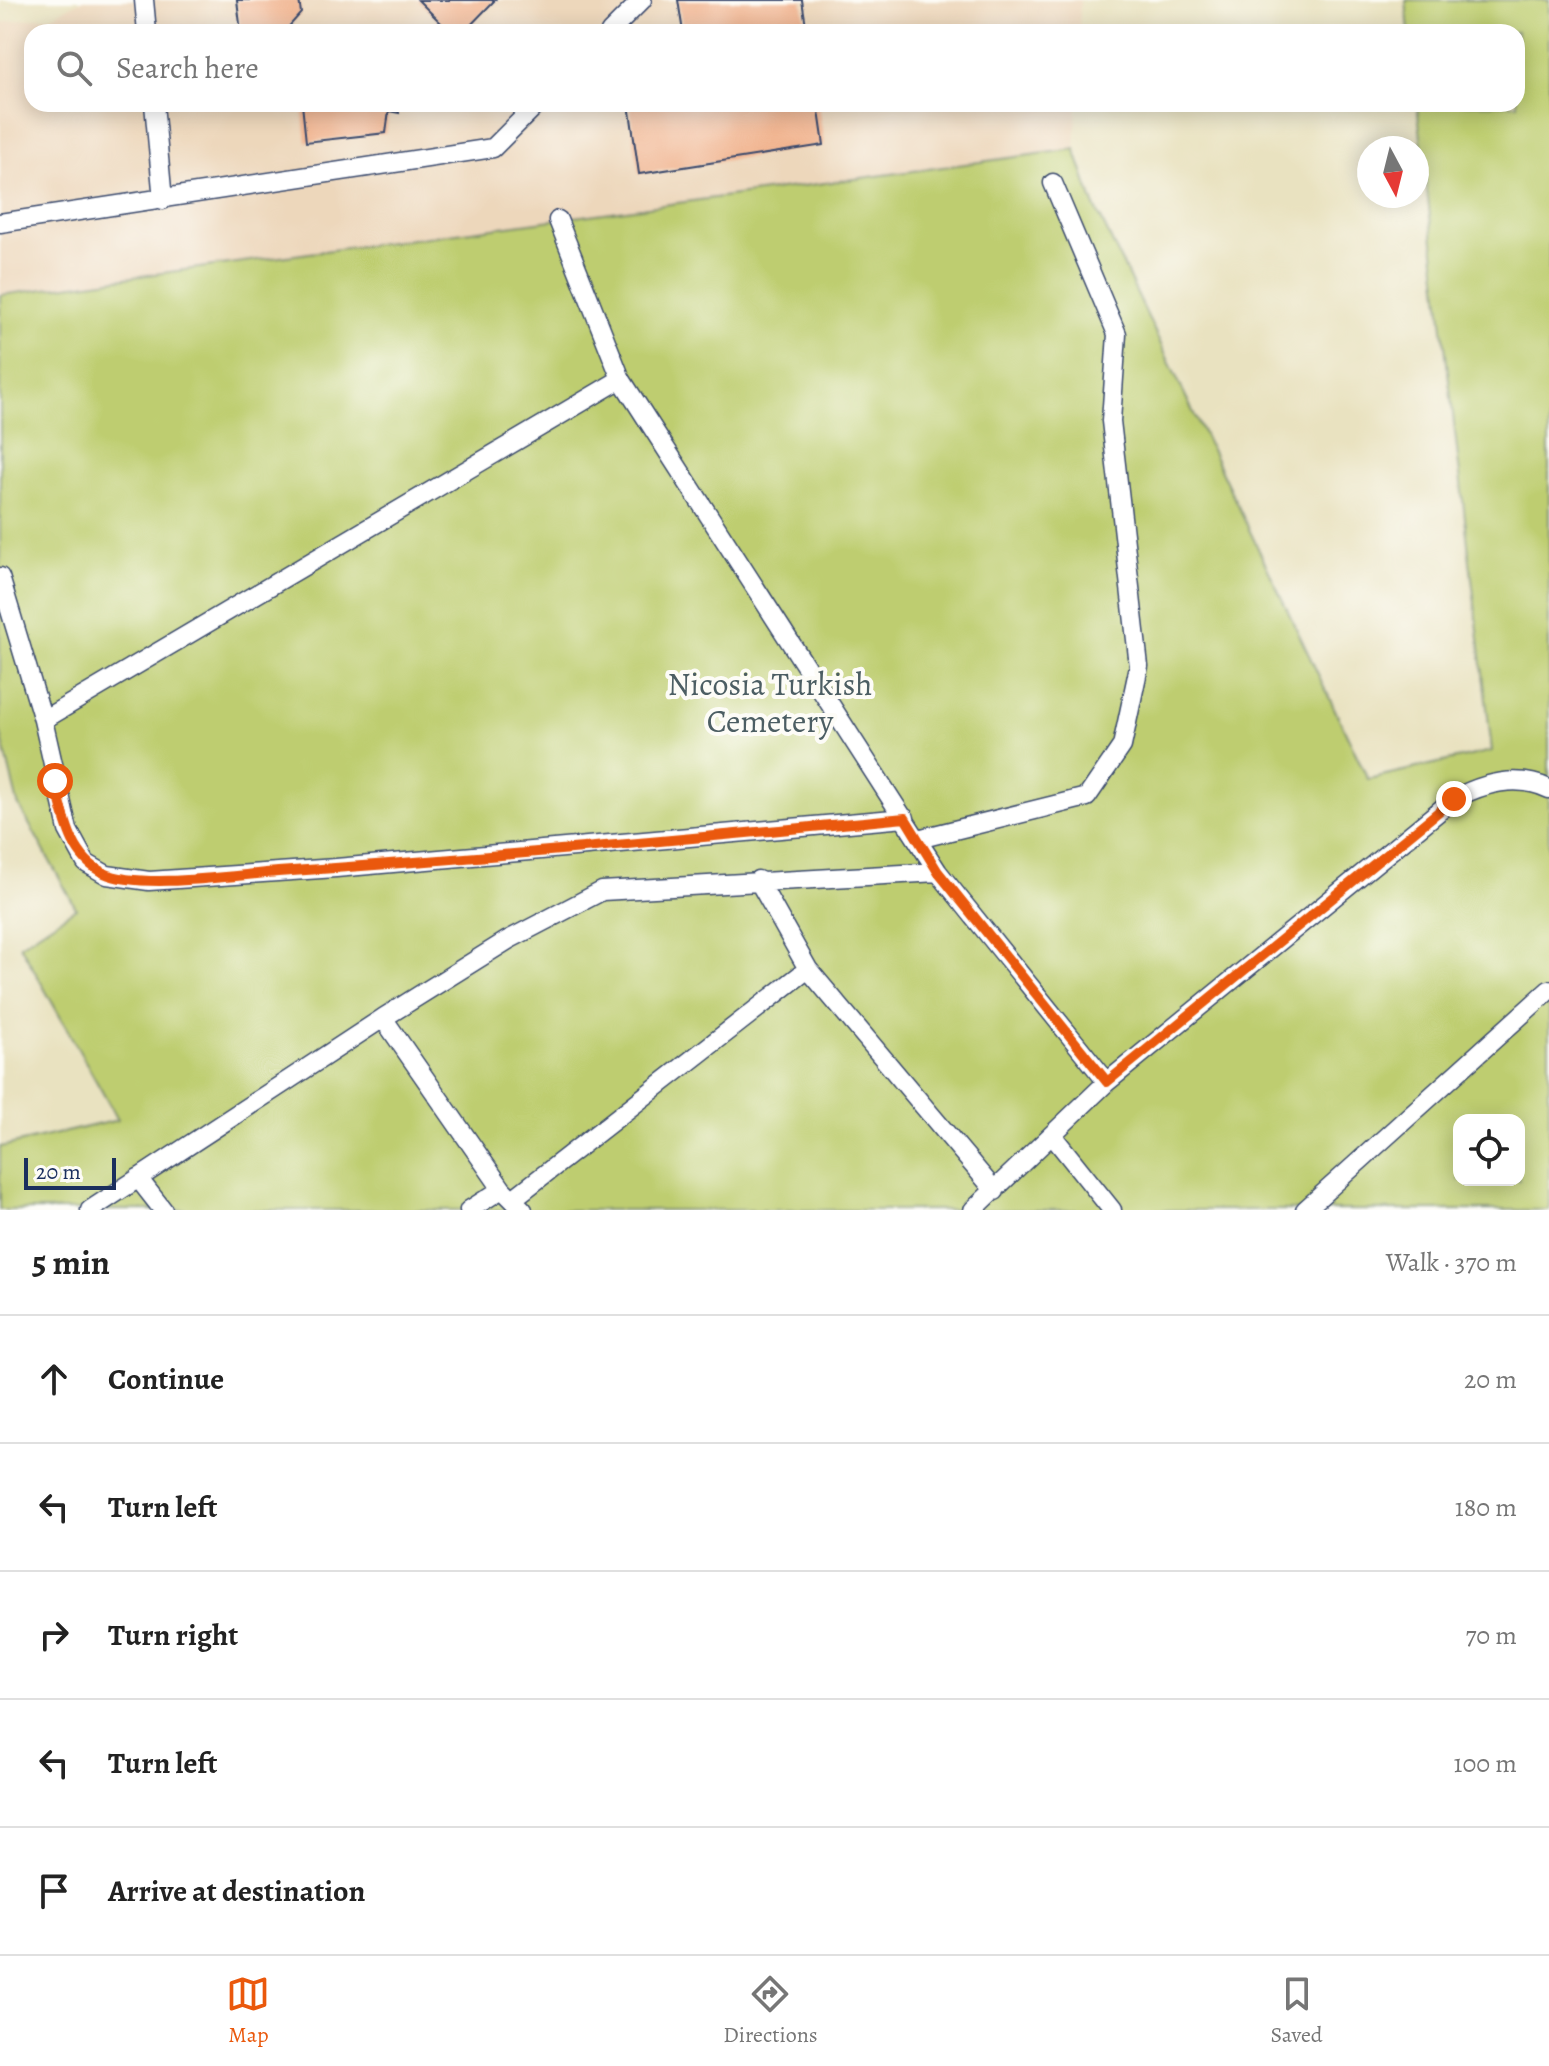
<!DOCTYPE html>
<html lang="en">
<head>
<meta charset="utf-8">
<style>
	body { margin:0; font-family:Alegreya,serif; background:#f6f6f6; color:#222 }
	.controls { position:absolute; right:24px; bottom:24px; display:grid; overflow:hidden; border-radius:16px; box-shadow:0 4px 20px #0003 }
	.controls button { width:72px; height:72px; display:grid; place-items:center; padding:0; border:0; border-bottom:2px solid #e0e0e0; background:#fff; color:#222; font:40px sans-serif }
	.compass { position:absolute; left:1357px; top:136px; width:72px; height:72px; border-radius:50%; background:#fff; box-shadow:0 4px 20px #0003; rotate:173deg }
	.scale { position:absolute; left:24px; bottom:20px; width:92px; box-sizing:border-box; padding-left:8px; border:4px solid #1b2f5e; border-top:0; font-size:22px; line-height:28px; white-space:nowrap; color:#1b2f5e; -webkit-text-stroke:6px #fdfcf7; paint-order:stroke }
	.stop { position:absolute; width:24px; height:24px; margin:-18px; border:6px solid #ea580c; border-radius:50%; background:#fff }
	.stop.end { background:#ea580c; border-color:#fff; box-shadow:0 2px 8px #0008 }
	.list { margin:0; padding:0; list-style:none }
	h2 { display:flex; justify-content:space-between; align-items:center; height:104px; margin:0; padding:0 32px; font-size:34px }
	h2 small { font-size:26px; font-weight:400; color:#767676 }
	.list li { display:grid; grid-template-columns:52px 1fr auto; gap:24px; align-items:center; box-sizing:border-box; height:128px; padding:0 32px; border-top:2px solid #e0e0e0 }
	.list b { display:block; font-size:30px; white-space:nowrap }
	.list em { font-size:26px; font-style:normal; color:#767676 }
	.icon { flex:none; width:44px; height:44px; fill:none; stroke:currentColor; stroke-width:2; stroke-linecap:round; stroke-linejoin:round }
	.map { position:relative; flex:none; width:1549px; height:1210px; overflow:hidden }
	.search { position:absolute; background:#fff; box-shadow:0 4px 20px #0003; left:24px; right:24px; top:24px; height:88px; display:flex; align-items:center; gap:20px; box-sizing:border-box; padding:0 28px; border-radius:24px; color:#767676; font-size:30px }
	.sheet { height:744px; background:#fff }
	nav { display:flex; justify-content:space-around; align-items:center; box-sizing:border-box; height:112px; border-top:2px solid #e0e0e0; background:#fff; font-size:22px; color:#767676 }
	nav a { display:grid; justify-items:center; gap:4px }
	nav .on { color:#ea580c }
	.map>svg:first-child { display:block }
</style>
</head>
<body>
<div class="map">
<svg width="1549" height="1210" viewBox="0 0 1549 1210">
	<rect width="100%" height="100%" fill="#fdfcf7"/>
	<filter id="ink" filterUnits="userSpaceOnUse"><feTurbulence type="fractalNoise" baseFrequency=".0125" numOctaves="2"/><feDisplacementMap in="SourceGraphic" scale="16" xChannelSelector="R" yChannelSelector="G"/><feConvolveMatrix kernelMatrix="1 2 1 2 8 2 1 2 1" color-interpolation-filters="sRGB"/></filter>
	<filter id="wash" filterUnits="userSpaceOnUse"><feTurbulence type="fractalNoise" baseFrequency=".006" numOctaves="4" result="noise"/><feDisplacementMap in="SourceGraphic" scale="32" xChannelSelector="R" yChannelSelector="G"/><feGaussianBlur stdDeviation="1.8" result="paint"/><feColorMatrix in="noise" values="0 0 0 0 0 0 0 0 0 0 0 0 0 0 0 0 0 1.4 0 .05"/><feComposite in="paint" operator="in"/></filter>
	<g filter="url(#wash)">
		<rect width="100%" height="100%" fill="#e9e2c0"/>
		<path fill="#edd7bb" d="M82 0H1080L1079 32H32V104H1077L1075 149 0 295V23L52 16Z"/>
		<path fill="#becd70" stroke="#6c7e67" stroke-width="2" fill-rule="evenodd" d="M1406 0H1549V1210H0V1147L118 1120 20 945 76 908 18 804 0 730V295L1075 149 1093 202 1368 779 1492 751 1417 104H1517V32H1409ZM1459 1120H1519V1180H1459Z"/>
		<g id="blocks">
			<path fill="#f0b08a" d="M237 0H299L301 13 284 32H241Z
				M418 0H495L464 32H450Z
				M678 0H802L807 32H683Z
				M388 24 389 32H347V29Z
				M302 104H398L399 113 389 111 386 133 306 142Z
				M629 104H818L824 145 639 174Z"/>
		</g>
	</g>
	<g filter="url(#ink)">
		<use href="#blocks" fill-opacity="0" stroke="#3a4a6d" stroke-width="2"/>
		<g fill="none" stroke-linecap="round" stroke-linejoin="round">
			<g stroke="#3a4a6d" stroke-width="21">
				<path id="lane" d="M144 0 147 32
					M610 32 642 0
					M154 104 163 200
					M558 220 621 379 938 872 1107 1082
					M0 223 493 148 537 104
					M0 577 43 720 68 830 86 863 107 875 149 881 336 868 905 818
					M43 720 621 379
					M918 839 1087 797 1122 746 1139 666 1111 421 1117 334 1053 183
					M758 880 808 969 995 1191
					M383 1018 502 1189 523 1210
					M1052 1135 1112 1210
					M138 1178 163 1210
					M514 1198 808 969
					M90 1210 383 1018 508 940 602 891 938 872
					M469 1210 502 1189
					M973 1210 1107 1082 1454 799C1484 783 1518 774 1549 789
					M1305 1210 1549 990"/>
			</g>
			<use href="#lane" stroke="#fff" stroke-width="18"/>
		</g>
	</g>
	<g fill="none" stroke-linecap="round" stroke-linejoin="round" filter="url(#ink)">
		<path stroke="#ea580c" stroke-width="10" d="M55 781C64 814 69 857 104 873 141 890 235 875 278 872 487 858 697 838 905 818L938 872 1107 1082 1454 799"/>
	</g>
	<g text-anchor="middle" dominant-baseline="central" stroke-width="8" stroke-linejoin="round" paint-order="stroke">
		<g font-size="32" fill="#4c5e63" stroke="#fdfcf7">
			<text x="770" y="684">Nicosia Turkish<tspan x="770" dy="37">Cemetery</tspan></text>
		</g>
	</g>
</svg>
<div class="controls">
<button><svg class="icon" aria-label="locate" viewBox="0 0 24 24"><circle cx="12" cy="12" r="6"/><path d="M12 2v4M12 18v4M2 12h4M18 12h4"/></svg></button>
</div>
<svg class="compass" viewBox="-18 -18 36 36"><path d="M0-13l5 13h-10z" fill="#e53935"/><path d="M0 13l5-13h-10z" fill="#767676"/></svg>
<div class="scale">20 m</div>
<div class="stop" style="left:55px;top:781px"></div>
<div class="stop end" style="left:1454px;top:799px"></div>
<div class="search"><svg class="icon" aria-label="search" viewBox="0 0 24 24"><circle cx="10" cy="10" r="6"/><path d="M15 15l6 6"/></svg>Search here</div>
</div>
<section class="sheet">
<h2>5 min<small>Walk · 370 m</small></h2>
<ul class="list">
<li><svg class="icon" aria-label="ahead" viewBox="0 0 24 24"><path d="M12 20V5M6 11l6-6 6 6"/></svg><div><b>Continue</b></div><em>20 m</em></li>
<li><svg class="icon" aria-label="left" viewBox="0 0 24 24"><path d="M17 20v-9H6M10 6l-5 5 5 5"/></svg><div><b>Turn left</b></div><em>180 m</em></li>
<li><svg class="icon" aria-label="right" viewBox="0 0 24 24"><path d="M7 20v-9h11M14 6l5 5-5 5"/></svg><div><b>Turn right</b></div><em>70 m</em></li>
<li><svg class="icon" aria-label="left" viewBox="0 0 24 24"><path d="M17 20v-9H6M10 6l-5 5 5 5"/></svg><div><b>Turn left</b></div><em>100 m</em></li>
<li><svg class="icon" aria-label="arrive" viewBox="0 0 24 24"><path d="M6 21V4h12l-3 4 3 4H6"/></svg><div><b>Arrive at destination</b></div></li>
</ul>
</section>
<nav>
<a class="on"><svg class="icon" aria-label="map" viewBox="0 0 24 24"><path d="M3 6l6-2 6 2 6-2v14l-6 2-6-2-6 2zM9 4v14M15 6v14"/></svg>Map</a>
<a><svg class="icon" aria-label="directions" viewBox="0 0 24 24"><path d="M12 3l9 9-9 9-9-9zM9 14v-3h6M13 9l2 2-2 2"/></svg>Directions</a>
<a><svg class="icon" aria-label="saved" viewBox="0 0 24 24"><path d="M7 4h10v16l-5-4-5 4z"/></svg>Saved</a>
</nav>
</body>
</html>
